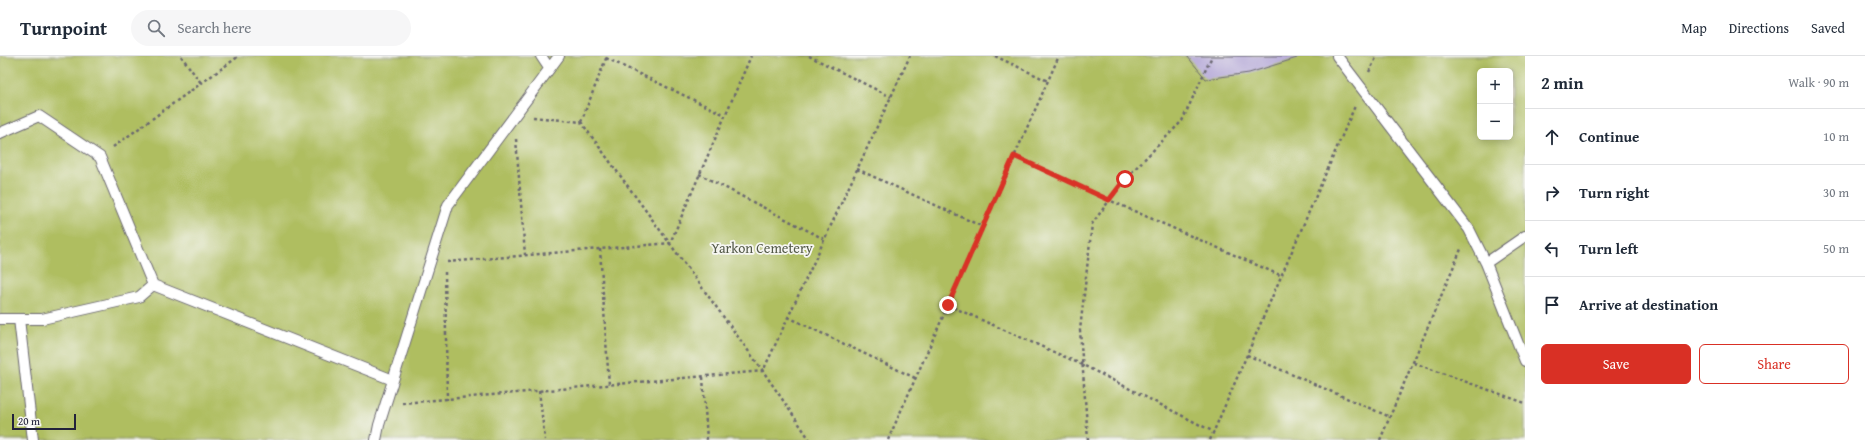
<!DOCTYPE html>
<html lang="en">
<head>
<meta charset="utf-8">
<style>
	body { margin:0; font-family:"Gentium Book Plus",serif; background:#f6f6f7; color:#1f2937 }
	.controls { position:absolute; right:12px; top:12px; display:grid; overflow:hidden; border-radius:6px; box-shadow:0 2px 10px #0003 }
	.controls button { width:36px; height:36px; display:grid; place-items:center; padding:0; border:0; border-bottom:1px solid #e0e1e3; background:#fff; color:#1f2937; font:20px sans-serif }
	.scale { position:absolute; left:12px; bottom:10px; width:64px; box-sizing:border-box; padding-left:4px; border:2px solid #22223b; border-top:0; font-size:11px; line-height:14px; white-space:nowrap; color:#22223b; -webkit-text-stroke:3px #f6f6f2; paint-order:stroke }
	.stop { position:absolute; width:12px; height:12px; margin:-9px; border:3px solid #d93025; border-radius:50%; background:#fff }
	.stop.end { background:#d93025; border-color:#fff; box-shadow:0 1px 4px #0008 }
	.list { margin:0; padding:0; list-style:none }
	h2 { display:flex; justify-content:space-between; align-items:center; height:52px; margin:0; padding:0 16px; font-size:17px }
	h2 small { font-size:13px; font-weight:400; color:#747a83 }
	.list li { display:grid; grid-template-columns:26px 1fr auto; gap:12px; align-items:center; box-sizing:border-box; height:56px; padding:0 16px; border-top:1px solid #e0e1e3 }
	.list b { display:block; font-size:15px; white-space:nowrap }
	.list em { font-size:13px; font-style:normal; color:#747a83 }
	.actions { display:flex; gap:8px; padding:12px 16px }
	.actions a { flex:1; padding:9px 0; border:1px solid #d93025; border-radius:6px; text-align:center; font-size:14px; color:#d93025 }
	.actions .main { background:#d93025; color:#fff }
	.icon { flex:none; width:22px; height:22px; fill:none; stroke:currentColor; stroke-width:2; stroke-linecap:round; stroke-linejoin:round }
	.map { position:relative; flex:none; width:1525px; height:384px; overflow:hidden }
	header { display:flex; align-items:center; gap:24px; box-sizing:border-box; height:56px; padding:0 20px; background:#fff; border-bottom:1px solid #e0e1e3 }
	header strong { font-size:19px }
	nav { display:flex; gap:22px; margin-inline-start:auto; font-size:14px }
	.search { width:280px; height:36px; background:#f6f6f7; display:flex; align-items:center; gap:10px; box-sizing:border-box; padding:0 14px; border-radius:22px; color:#747a83; font-size:15px }
	main { display:flex }
	aside { flex:1; background:#fff }
	.map>svg:first-child { display:block }
</style>
</head>
<body>
<header>
<strong>Turnpoint</strong>
<div class="search"><svg class="icon" aria-label="search" viewBox="0 0 24 24"><circle cx="10" cy="10" r="6"/><path d="M15 15l6 6"/></svg>Search here</div>
<nav><a>Map</a><a>Directions</a><a>Saved</a></nav>
</header>
<main>
<div class="map">
<svg width="1525" height="384" viewBox="0 0 1525 384">
	<rect width="100%" height="100%" fill="#f6f6f2"/>
	<filter id="ink" filterUnits="userSpaceOnUse"><feTurbulence type="fractalNoise" baseFrequency=".025" numOctaves="2"/><feDisplacementMap in="SourceGraphic" scale="8" xChannelSelector="R" yChannelSelector="G"/><feConvolveMatrix kernelMatrix="1 2 1 2 8 2 1 2 1" color-interpolation-filters="sRGB"/></filter>
	<filter id="wash" filterUnits="userSpaceOnUse"><feTurbulence type="fractalNoise" baseFrequency=".012" numOctaves="4" result="noise"/><feDisplacementMap in="SourceGraphic" scale="16" xChannelSelector="R" yChannelSelector="G"/><feGaussianBlur stdDeviation="0.9" result="paint"/><feColorMatrix in="noise" values="0 0 0 0 0 0 0 0 0 0 0 0 0 0 0 0 0 1.4 0 .05"/><feComposite in="paint" operator="in"/></filter>
	<g filter="url(#wash)">
		<rect width="100%" height="100%" fill="#f1e7d2"/>
		<path fill="#afbe61" stroke="#68704e" fill-rule="evenodd" d="M0 0H1525V384H0ZM1480 15H1510V81H1480Z"/>
		<g id="blocks">
			<path fill="#b8acd9" d="M1187 0H1297V2L1249 17 1206 23Z"/>
		</g>
	</g>
	<g filter="url(#ink)">
		<use href="#blocks" fill-opacity="0" stroke="#6a6770" stroke-width="1"/>
		<g fill="none" stroke-linecap="round" stroke-linejoin="round">
			<g stroke="#6a6770" stroke-width="12">
				<path id="lane" d="M541 0 549 12
					M1337 0 1469 173 1486 207 1525 305
					M0 77 39 60 100 101 153 229 393 324
					M1486 207 1525 180
					M0 263H42L139 241 153 229
					M19 263 33 384
					M376 384 379 369 448 149 559 0"/>
			</g>
			<path stroke="#6a6770" stroke-width="2.5" stroke-dasharray="3 3" stroke-linecap="butt" d="M181 0 201 27
				M809 0 891 41
				M995 0 1048 25
				M606 2 725 59
				M1369 16 1377 0
				M533 61 581 66 763 315 810 384
				M581 66 607 0
				M516 83 525 199
				M113 91 239 0
				M1014 100 1109 144 1282 220
				M857 113 983 171
				M699 118 824 183
				M600 193 609 329
				M447 206 670 187 751 0
				M445 216 447 344
				M948 249 1083 309 1214 376
				M788 261 915 322
				M1247 299 1390 361
				M1414 307 1525 347
				M703 321 707 384
				M539 335 545 384
				M402 347 763 315 910 0
				M888 384 1059 0
				M1088 384 1080 274 1092 168 1125 123 1182 65 1212 0
				M1210 384 1355 50
				M1380 384 1461 193"/>
			<use href="#lane" stroke="#fff" stroke-width="10"/>
		</g>
	</g>
	<g fill="none" stroke-linecap="round" stroke-linejoin="round" filter="url(#ink)">
		<path stroke="#d93025" stroke-width="5" d="M948 249 1014 100 1109 144 1125 123"/>
	</g>
	<g text-anchor="middle" dominant-baseline="central" stroke-width="3.5" stroke-linejoin="round" paint-order="stroke">
		<g font-size="14" fill="#535948" stroke="#f6f6f2">
			<text x="762" y="192">Yarkon Cemetery</text>
		</g>
	</g>
</svg>
<div class="controls">
<button>+</button>
<button>−</button>
</div>
<div class="scale">20 m</div>
<div class="stop" style="left:1125px;top:123px"></div>
<div class="stop end" style="left:948px;top:249px"></div>
</div>
<aside>
<h2>2 min<small>Walk · 90 m</small></h2>
<ul class="list">
<li><svg class="icon" aria-label="ahead" viewBox="0 0 24 24"><path d="M12 20V5M6 11l6-6 6 6"/></svg><div><b>Continue</b></div><em>10 m</em></li>
<li><svg class="icon" aria-label="right" viewBox="0 0 24 24"><path d="M7 20v-9h11M14 6l5 5-5 5"/></svg><div><b>Turn right</b></div><em>30 m</em></li>
<li><svg class="icon" aria-label="left" viewBox="0 0 24 24"><path d="M17 20v-9H6M10 6l-5 5 5 5"/></svg><div><b>Turn left</b></div><em>50 m</em></li>
<li><svg class="icon" aria-label="arrive" viewBox="0 0 24 24"><path d="M6 21V4h12l-3 4 3 4H6"/></svg><div><b>Arrive at destination</b></div></li>
</ul>
<div class="actions"><a class="main">Save</a><a>Share</a></div>
</aside>
</main>
</body>
</html>
